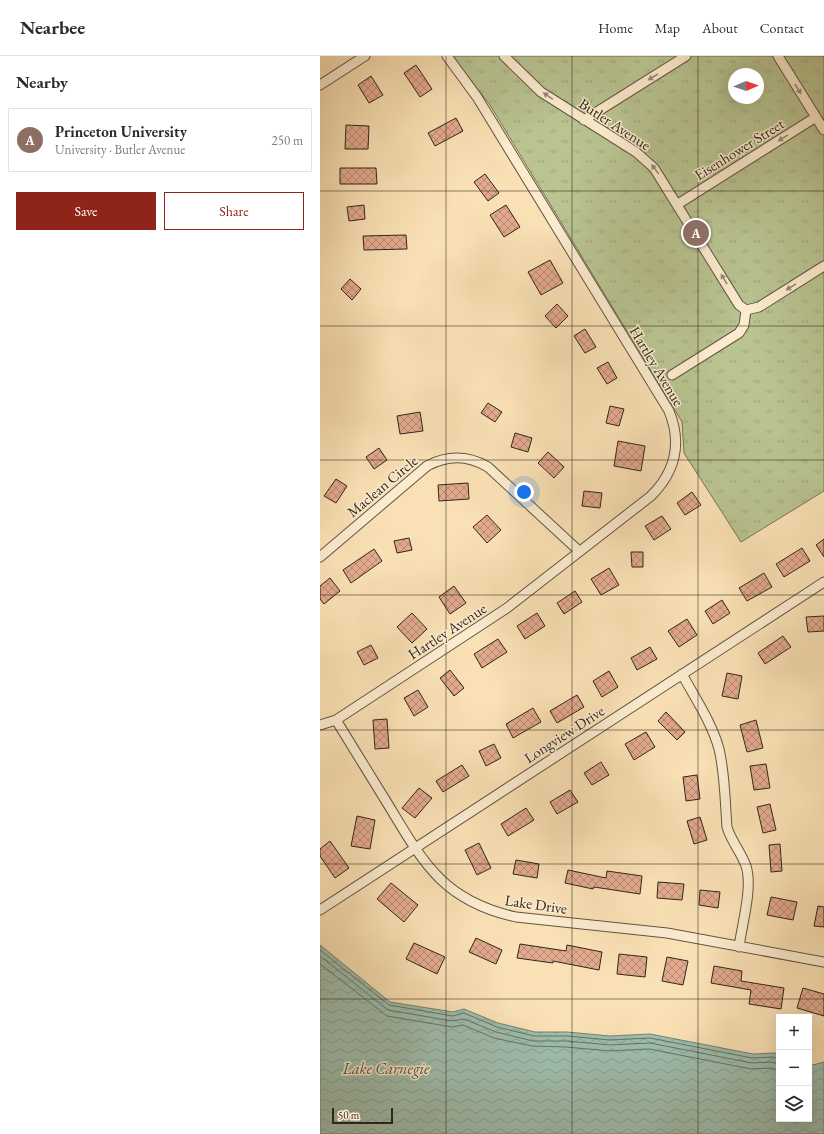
<!DOCTYPE html>
<html lang="en">
<head>
<meta charset="utf-8">
<style>
	body { margin:0; font-family:"EB Garamond",serif; background:#f7f7f7; color:#2b2b33 }
	.controls { position:absolute; right:12px; bottom:12px; display:grid; overflow:hidden; border-radius:0px; box-shadow:0 4px 16px #0002 }
	.controls button { width:36px; height:36px; display:grid; place-items:center; padding:0; border:0; border-bottom:1px solid #e1e1e2; background:#fff; color:#2b2b33; font:20px sans-serif }
	.compass { position:absolute; left:408px; top:12px; width:36px; height:36px; border-radius:50%; background:#fff; box-shadow:0 4px 16px #0002; rotate:88deg }
	.scale { position:absolute; left:12px; bottom:10px; width:61px; box-sizing:border-box; padding-left:4px; border:2px solid #2f261d; border-top:0; font-size:11px; line-height:14px; white-space:nowrap; color:#2f261d; -webkit-text-stroke:3px #fceccf; paint-order:stroke }
	.you { position:absolute; left:204px; top:436px; width:14px; height:14px; margin:-10px; border:3px solid #fff; border-radius:50%; background:#1a73e8; box-shadow:0 0 0 6px #1a73e833 }
	.badge { display:grid; place-items:center; width:26px; height:26px; border-radius:50%; background:#8f2418; color:#fff; font-size:13px; font-weight:700 }
	.pin { position:absolute; translate:-50% -50%; border:2px solid #fff; box-shadow:0 1px 4px #0006 }
	.list { margin:0; padding:0; list-style:none }
	h2 { display:flex; justify-content:space-between; align-items:center; height:52px; margin:0; padding:0 16px; font-size:17px }
	h2 small { font-size:13px; font-weight:400; color:#7c7c81 }
	.list li { display:grid; grid-template-columns:26px 1fr auto; gap:12px; align-items:center; box-sizing:border-box; height:64px; margin:0 8px 8px; padding:0 8px; border:1px solid #e1e1e2; border-radius:0px }
	.list b { display:block; font-size:15px; white-space:nowrap }
	.list p { margin:0; font-size:13px; white-space:nowrap; color:#7c7c81 }
	.list em { font-size:13px; font-style:normal; color:#7c7c81 }
	.actions { display:flex; gap:8px; padding:12px 16px }
	.actions a { flex:1; padding:9px 0; border:1px solid #8f2418; border-radius:0px; text-align:center; font-size:14px; color:#8f2418 }
	.actions .main { background:#8f2418; color:#fff }
	.icon { flex:none; width:22px; height:22px; fill:none; stroke:currentColor; stroke-width:2; stroke-linecap:round; stroke-linejoin:round }
	.map { position:relative; flex:none; width:504px; height:1078px; overflow:hidden }
	header { display:flex; align-items:center; gap:24px; box-sizing:border-box; height:56px; padding:0 20px; background:#fff; border-bottom:1px solid #e1e1e2 }
	header strong { font-size:19px }
	nav { display:flex; gap:22px; margin-inline-start:auto; font-size:14px }
	main { display:flex }
	aside { flex:1; background:#fff }
	.map>svg:first-child { display:block }
</style>
</head>
<body>
<header>
<strong>Nearbee</strong>
<nav><a>Home</a><a>Map</a><a>About</a><a>Contact</a></nav>
</header>
<main>
<aside>
<h2>Nearby<small></small></h2>
<ul class="list">
<li><span class="badge" style="background:#8d6e63">A</span><div><b>Princeton University</b><p>University · Butler Avenue</p></div><em>250 m</em></li>
</ul>
<div class="actions"><a class="main">Save</a><a>Share</a></div>
</aside>
<div class="map">
<svg width="504" height="1078" viewBox="0 0 504 1078">
	<defs>
		<pattern id="grass-tufts" width="24" height="20" patternUnits="userSpaceOnUse"><rect width="24" height="20" fill="#b9c491"/><path d="M3 7l-1-3M5 7V3M7 7l1-3M15 17l-1-3M17 17v-4M19 17l1-3" fill="none" stroke="#9fa87d"/></pattern>
		<pattern id="water-waves" width="16" height="10" patternUnits="userSpaceOnUse"><rect width="16" height="10" fill="#9ebeae"/><path d="M0 5q4-4 8 0t8 0" fill="none" stroke="#88a395"/></pattern>
		<pattern id="building-cross-hatch" width="8" height="8" patternUnits="userSpaceOnUse"><rect width="8" height="8" fill="#e3aa8d"/><path d="M0 0l8 8M0 8l8-8" fill="none" stroke="#b88a73"/></pattern>
	</defs>
	<rect width="100%" height="100%" fill="#fae1b5"/>
	<filter id="stains"><feTurbulence type="fractalNoise" baseFrequency=".005" numOctaves="4"/><feColorMatrix values="0 0 0 0 .2 0 0 0 0 .09 0 0 0 0 .02 0 0 0 .5 -.17"/></filter>
	<radialGradient id="worn" r=".72"><stop offset=".6" stop-color="#630" stop-opacity="0"/><stop offset="1" stop-color="#630" stop-opacity=".3"/></radialGradient>
	<path fill="url(#grass-tufts)" stroke="#747557" fill-rule="evenodd" d="M132 0H504V435L421 486 364 397 362 366 170 49ZM414 18H438V42H414Z"/>
	<path fill="url(#water-waves)" stroke="#728174" d="M0 889 70 946 133 956 144 953 178 967 215 976H247L290 980 330 978 433 998 455 997 459 1001V1063H489V1010L504 1006V1078H0Z"/>
	<g fill="none" stroke-linecap="round" stroke-linejoin="round">
		<path stroke="#667266" stroke-width="1" d="M0 894 69 949 133 960 144 957 177 971 214 980H247L290 984 330 982 432 1002 453 1001 459 1003
			M0 900 68 954 132 965 144 963 176 976 213 985H247L290 989 330 987 432 1007 451 1006 459 1008
			M0 908 67 960 132 971 143 969 174 982 212 990 246 991 290 995 329 993 431 1013 449 1012 459 1014"/>
	</g>
	<path fill="url(#building-cross-hatch)" stroke="#2f261d" d="M96 9 112 33 100 41 84 17Z
		M51 20 63 39 49 47 38 29Z
		M136 62 143 75 115 90 108 77Z
		M26 69 49 70 48 93H25Z
		M20 112H56L57 128H20Z
		M165 118 179 137 168 145 154 126Z
		M44 149 45 163 29 165 27 151Z
		M186 149 200 171 184 181 170 159Z
		M86 179 87 193 44 194 43 180Z
		M230 204 243 227 221 239 208 216Z
		M30 223 41 233 32 244 21 233Z
		M237 248 248 260 236 272 225 260Z
		M265 273 276 291 265 297 254 280Z
		M288 306 297 322 287 328 277 312Z
		M168 347 182 356 175 366 161 357Z
		M290 350 304 353 299 370 286 367Z
		M100 356 103 375 80 378 77 360Z
		M195 377 212 382 208 396 191 391Z
		M298 385 325 390 321 415 294 410Z
		M59 392 67 404 54 413 46 401Z
		M228 396 244 411 234 422 218 407Z
		M16 423 27 430 16 447 4 440Z
		M148 427 149 443 119 445 118 429Z
		M264 435 282 437 280 452 262 450Z
		M372 436 381 449 365 459 357 447Z
		M167 459 181 474 167 487 153 471Z
		M342 460 351 473 334 484 325 470Z
		M89 482 92 494 77 497 74 485Z
		M504 483V501L496 489Z
		M482 492 490 505 464 521 456 508Z
		M54 493 62 505 31 527 23 514Z
		M311 496H323V511H312Z
		M289 512 299 529 281 539 271 523Z
		M444 517 452 531 427 545 419 532Z
		M10 522 20 535 4 548 0 543V530Z
		M134 530 146 547 130 558 119 541Z
		M255 535 262 546 244 558 237 547Z
		M402 544 410 557 393 568 385 555Z
		M92 557 107 573 92 587 77 571Z
		M217 557 225 570 205 583 197 570Z
		M504 560V575L488 576 486 561Z
		M367 563 377 579 359 591 348 575Z
		M463 580 471 591 445 608 438 597Z
		M178 583 187 596 162 612 154 598Z
		M51 589 58 602 44 609 37 596Z
		M330 591 337 603 317 614 311 602Z
		M130 614 144 632 134 640 120 622Z
		M289 615 298 631 282 641 273 625Z
		M407 617 422 620 418 643 402 640Z
		M98 634 108 651 94 660 84 642Z
		M257 639 264 651 237 667 230 655Z
		M213 652 221 666 193 682 186 668Z
		M346 656 365 676 357 684 338 665Z
		M67 663 69 692 55 693 53 664Z
		M436 664 443 692 427 696 420 669Z
		M326 676 335 691 314 704 305 688Z
		M174 688 181 702 166 710 159 695Z
		M281 706 289 719 272 729 264 717Z
		M446 708 450 732 434 734 430 710Z
		M142 709 149 720 123 736 116 725Z
		M377 719 380 743 366 745 363 721Z
		M99 732 112 742 95 762 82 752Z
		M250 734 258 746 237 758 230 746Z
		M450 748 456 774 443 777 437 751Z
		M206 752 214 764 188 780 181 768Z
		M37 760 55 764 50 793 31 790Z
		M380 761 387 784 374 788 367 765Z
		M10 785 29 812 15 822 0 800V793Z
		M159 787 171 812 157 819 145 794Z
		M460 788 462 815 451 816 449 789Z
		M196 804 219 808 217 822 193 818Z
		M248 814 286 822 287 815 322 820 320 838 274 831 273 833 245 827Z
		M338 826 364 828 362 844 337 842Z
		M71 827 98 849 84 866 57 843Z
		M380 834 400 836 398 852 379 849Z
		M451 841 477 846 473 864 447 859Z
		M498 850 504 851V871L494 870Z
		M156 882 182 894 176 908 149 896Z
		M94 887 125 901 117 918 86 903Z
		M200 888 246 895 247 889 282 896 279 914 233 905V907L197 902Z
		M299 898 327 901 325 921 297 918Z
		M347 901 368 905 363 929 342 925Z
		M394 910 422 915 421 925 464 932 461 953 429 948 431 934 391 927Z
		M483 932 504 938V960L477 952Z"/>
	<g fill="none" stroke-linecap="round" stroke-linejoin="round">
		<g stroke="#625543" stroke-width="11">
			<path id="minor" d="M184 0 221 36 316 96 334 112 419 249 426 254
				M458 0 504 74
				M0 29 45 0
				M264 64 366 0
				M358 148 496 61
				M426 254 439 251 504 210
				M352 319 419 277 424 269 426 254
				M0 501 107 410C128 399 147 399 168 411L259 495
				M362 618C375 642 392 667 399 693 405 718 405 745 407 771 411 785 421 796 426 810 433 831 422 868 419 891
				M16 664C34 693 51 721 69 750 104 808 124 845 196 861L347 877 504 906
				M0 669 16 664 187 552 331 440C356 415 362 387 349 355L157 41 127 0
				M0 854 504 526"/>
		</g>
		<use href="#minor" stroke="#fceccf" stroke-width="9"/>
	</g>
	<defs><path id="oneway-solid" d="M-6-.8H1V-3.2L6.5 0L1 3.2V.8H-6Z"/></defs>
	<g fill="#968976">
		<use href="#oneway-solid" transform="translate(333 21) rotate(148)"/>
		<use href="#oneway-solid" transform="translate(478 33) rotate(58)"/>
		<use href="#oneway-solid" transform="translate(228 40) rotate(-145)"/>
		<use href="#oneway-solid" transform="translate(463 82) rotate(148)"/>
		<use href="#oneway-solid" transform="translate(335 113) rotate(-128)"/>
		<use href="#oneway-solid" transform="translate(404 223) rotate(-121)"/>
		<use href="#oneway-solid" transform="translate(471 231) rotate(148)"/>
	</g>
	<path fill="none" stroke="#2f261d" stroke-width="1" stroke-opacity="0.55" d="M126 0V1078M252 0V1078M378 0V1078M0 135H504M0 270H504M0 404H504M0 539H504M0 674H504M0 808H504M0 943H504"/>
	<g text-anchor="middle" dominant-baseline="central" stroke-width="3" stroke-linejoin="round" paint-order="stroke">
		<g font-size="15" fill="#2f261d" stroke="#fceccf">
			<text transform="translate(295 68) rotate(33)">Butler Avenue</text>
			<text transform="translate(419 93) rotate(-32)">Eisenhower Street</text>
			<text transform="translate(337 310) rotate(59)">Hartley Avenue</text>
			<text transform="translate(62 430) rotate(-40)">Maclean Circle</text>
			<text transform="translate(127 575) rotate(-33)">Hartley Avenue</text>
			<text transform="translate(244 678) rotate(-33)">Longview Drive</text>
			<text transform="translate(216 848) rotate(8)">Lake Drive</text>
		</g>
		<g font-size="16" font-style="italic" fill="#505448" stroke="#fceccf">
			<text x="66" y="1012">Lake Carnegie</text>
		</g>
	</g>
	<rect width="100%" height="100%" filter="url(#stains)"/>
	<rect width="100%" height="100%" fill="url(#worn)"/>
</svg>
<div class="controls">
<button>+</button>
<button>−</button>
<button><svg class="icon" aria-label="layers" viewBox="0 0 24 24"><path d="M12 4l9 5-9 5-9-5zM3 14l9 5 9-5"/></svg></button>
</div>
<svg class="compass" viewBox="-18 -18 36 36"><path d="M0-13l5 13h-10z" fill="#e53935"/><path d="M0 13l5-13h-10z" fill="#7c7c81"/></svg>
<div class="scale">50 m</div>
<div class="you"></div>
<div class="pin badge" style="left:376px;top:177px;background:#8d6e63">A</div>
</div>
</main>
</body>
</html>
